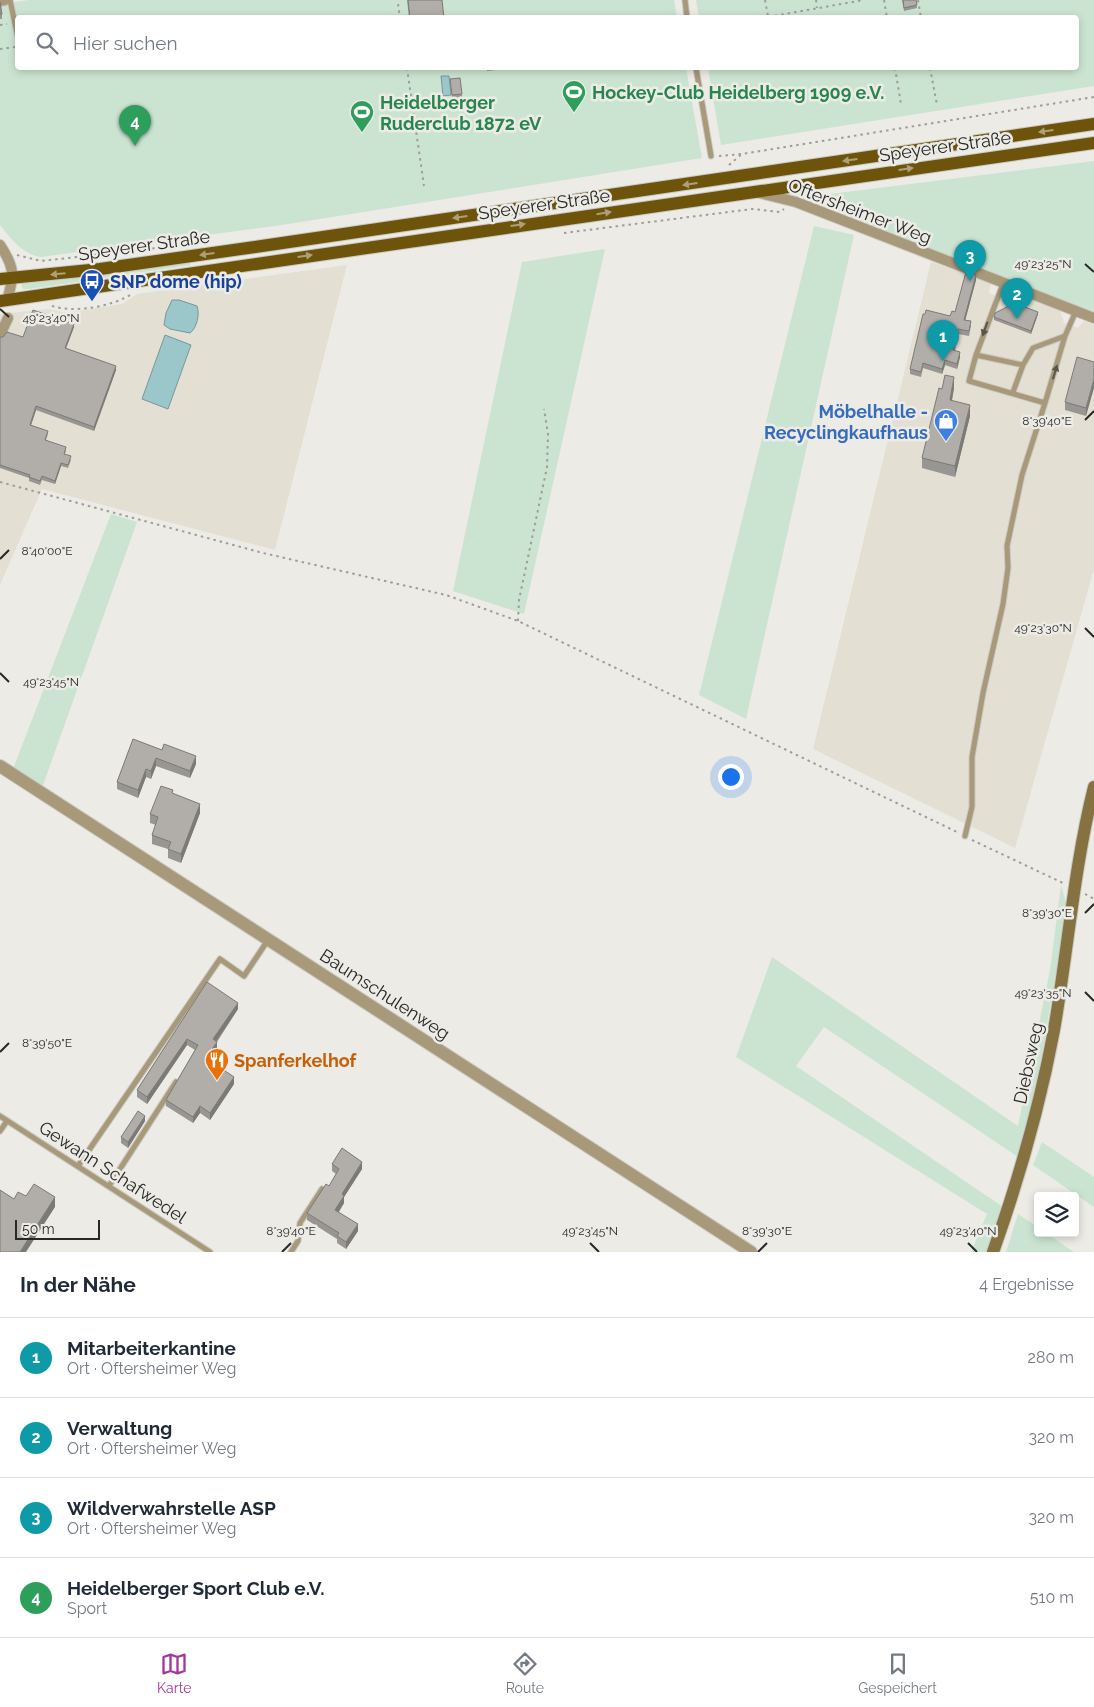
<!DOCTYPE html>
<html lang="de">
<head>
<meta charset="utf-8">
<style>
	body { margin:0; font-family:Raleway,sans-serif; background:#f2f2f3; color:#1f2937 }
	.controls { position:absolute; right:15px; bottom:15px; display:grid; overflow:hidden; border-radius:5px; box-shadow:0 2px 8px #0003 }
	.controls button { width:45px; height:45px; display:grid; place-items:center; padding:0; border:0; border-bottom:1px solid #e0e1e3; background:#fff; color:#1f2937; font:25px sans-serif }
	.scale { position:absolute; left:15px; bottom:12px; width:85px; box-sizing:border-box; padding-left:5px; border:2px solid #282826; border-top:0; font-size:14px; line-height:18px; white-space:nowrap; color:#282826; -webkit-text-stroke:4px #ecebe6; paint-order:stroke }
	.you { position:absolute; left:730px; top:776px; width:18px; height:18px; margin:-12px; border:4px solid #fff; border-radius:50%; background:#1a73e8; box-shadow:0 0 0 8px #1a73e833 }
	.badge { display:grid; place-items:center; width:32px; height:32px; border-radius:50%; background:#a33899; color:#fff; font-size:16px; font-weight:700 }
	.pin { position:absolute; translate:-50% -41px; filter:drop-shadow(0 1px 2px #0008) }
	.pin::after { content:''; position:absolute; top:26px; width:18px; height:15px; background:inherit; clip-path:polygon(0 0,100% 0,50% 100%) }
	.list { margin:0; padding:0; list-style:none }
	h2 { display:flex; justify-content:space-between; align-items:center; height:65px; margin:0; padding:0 20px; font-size:21px }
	h2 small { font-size:16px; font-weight:400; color:#747a83 }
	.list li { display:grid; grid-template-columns:32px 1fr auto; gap:15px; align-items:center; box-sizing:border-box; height:80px; padding:0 20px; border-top:1px solid #e0e1e3 }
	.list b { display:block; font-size:19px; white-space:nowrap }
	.list p { margin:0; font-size:16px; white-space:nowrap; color:#747a83 }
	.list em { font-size:16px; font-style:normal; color:#747a83 }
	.icon { flex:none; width:28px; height:28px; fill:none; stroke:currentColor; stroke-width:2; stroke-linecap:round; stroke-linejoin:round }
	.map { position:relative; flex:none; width:1094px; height:1252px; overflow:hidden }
	.search { position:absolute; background:#fff; box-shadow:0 2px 8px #0003; left:15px; right:15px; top:15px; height:55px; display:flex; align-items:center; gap:12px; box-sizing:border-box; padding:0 18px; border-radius:5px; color:#747a83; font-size:19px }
	.sheet { height:385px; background:#fff }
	nav { display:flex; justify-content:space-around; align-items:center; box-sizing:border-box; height:70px; border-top:1px solid #e0e1e3; background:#fff; font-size:14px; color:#747a83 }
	nav a { display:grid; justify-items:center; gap:2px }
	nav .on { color:#a33899 }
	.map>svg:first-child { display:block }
</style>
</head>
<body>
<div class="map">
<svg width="1094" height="1252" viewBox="0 0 1094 1252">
	<rect width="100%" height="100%" fill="#ecebe6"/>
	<path fill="#e3dfd3" d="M931 262 991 283 989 293 998 297 1002 298 1014 292 1060 310 1064 323 1078 328 1084 321 1094 325V569L1015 848 813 749Z
		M347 265 275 550 42 489 0 585V314L48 309 66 313 122 304 137 294Z"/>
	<path fill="#cbe4d1" d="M29 0H674L677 17 18 18V68H686L702 158 282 225 41 257C22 254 12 240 0 225V4Z
		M696 0H1094V86L721 145 708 68H1076V18H699Z
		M1094 161V311L912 244 827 206 830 194Z
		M814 226 854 235 746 719 699 695Z
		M605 249 524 614 453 591 522 262Z
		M190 263 191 265 29 289H23L21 285 22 283 67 279Z
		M111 514 137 522 42 788 13 769Z
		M1061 885 1066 903 1057 967 1035 1095 1018 1157 824 1027 796 1066 1003 1207 988 1252H971L987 1214 736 1057 772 957 1018 1126 1050 970Z
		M1042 1142 1094 1177V1207L1033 1165Z
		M1018 1214 1038 1227V1233H1046L1074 1252H1006Z"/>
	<path fill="#9bc7ca" stroke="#789799" d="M441 76H449L451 95 443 96Z
		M172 300H179L197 306C200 314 197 328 190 333L170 329 164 325 166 313Z
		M165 335 191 345 168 409 142 399Z"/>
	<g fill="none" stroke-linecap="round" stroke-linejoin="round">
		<g stroke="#c9c8c3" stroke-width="7">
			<path id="service" d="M10 0 18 38
				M685 0 687 18
				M696 68 711 156
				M1003 284 976 355 969 381 1045 403 1065 336 1076 311
				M976 355 1023 365
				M1013 392 1023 365 1033 348 1065 336
				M965 836 972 807V757L983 693 1003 604 1008 568 1007 546 1022 475 1045 403
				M0 1116 210 1252
				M0 1131 7 1121
				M78 1166 220 959 244 976 268 940
				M109 1186 176 1082
				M291 1252 298 1241 300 1223 322 1189"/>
		</g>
		<g stroke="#c9c8c3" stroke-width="12">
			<path id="minor" d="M0 1 5 0
				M760 193 796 202 1094 318
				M0 245C14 266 15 275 7 300
				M0 335 8 318"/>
		</g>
		<g stroke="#c9c8c3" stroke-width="14">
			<path id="tertiary" d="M0 766 751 1252"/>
		</g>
		<g stroke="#c9c8c3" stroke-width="14">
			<path id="secondary" d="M993 1252C1019 1179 1040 1105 1054 1030 1068 949 1074 867 1094 787"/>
		</g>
		<g stroke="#c9c8c3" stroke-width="14">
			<path id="primary" d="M0 279 100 269 255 247 1094 124
				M0 301 1094 143"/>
		</g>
		<path stroke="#9d9d99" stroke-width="2" stroke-dasharray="2.5 4" stroke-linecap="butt" d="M765 0 768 16
			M816 0 817 8
			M884 0 887 18
			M918 0 921 18
			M398 4 400 18
			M762 18 864 0
			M0 25 7 24
			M0 49 15 47
			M407 68 424 186
			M895 68 901 104
			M930 68 937 105
			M719 156 742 154 1094 97
			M729 165 742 154
			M564 233 752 209 780 212 784 209
			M17 255 41 261 165 247
			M52 306C75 313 111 307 132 294
			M0 482 263 553 446 595 518 621 957 832
			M518 621 519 600 547 467 548 434 544 409
			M972 840 1063 883
			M1085 894 1094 899"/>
		<use href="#service" stroke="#a79979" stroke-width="5"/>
		<use href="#minor" stroke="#a79979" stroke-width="10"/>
		<use href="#tertiary" stroke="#a79979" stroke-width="12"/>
		<use href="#secondary" stroke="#867140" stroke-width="12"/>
		<use href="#primary" stroke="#6e540a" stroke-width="12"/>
	</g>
	<path fill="#989692" d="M407 0H442L444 18H409Z
		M902 0H916L917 8 904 11Z
		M0 2 2 14V19H0Z
		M487 68H512L487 71Z
		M450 79 462 94V99L452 101Z
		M976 280 965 320 971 326 969 336 958 334 955 351 960 357 957 369 945 365 942 374 923 368 921 377 910 374V369L950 316 955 312Z
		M1038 314 1031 334 994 320V317Z
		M74 327 66 348 116 370 94 431 36 410 31 425 48 434 46 440 66 450 65 454 71 460 68 468 61 466 55 484 42 480 40 485 29 481V478L0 468V337H23Z
		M1094 362 1086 416 1065 410V402Z
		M954 388 952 400 970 416 955 477 922 468V458L942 389Z
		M133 739 196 764 190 778 156 766 151 779 146 777 138 798 117 789V782Z
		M173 794 200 813 181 863 168 858V849L152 844V835L156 825 150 823V814Z
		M207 982 238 1009 217 1042V1048L209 1060 234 1084 210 1120 200 1113 193 1123 166 1106V1100L195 1050 187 1045 147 1104 137 1097V1090Z
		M145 1121 128 1148 121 1143V1137Z
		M332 1164 362 1169 344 1197V1203L339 1212 358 1231 346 1249 337 1243V1239L307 1220V1213L329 1186 336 1174 332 1171Z"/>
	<path fill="#7c7a77" d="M976 275V280L964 325V320Z
		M1038 312V314L1031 334V331Z
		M74 324V327L65 351V348Z
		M958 329V334L953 355V350Z
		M960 352V357L957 369V364Z
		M945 360V365L942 374V369Z
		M116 366V370L94 431V427Z
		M954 377V388L950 411V400Z
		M1094 379V388L1086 416V408Z
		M970 405V416L955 477V466Z
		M36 406V410L30 428V425Z
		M61 463V466L55 484V481Z
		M196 756V764L190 778V771Z
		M156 758V766L151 779V771Z
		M146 769V777L138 798V790Z
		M200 804V813L181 863V854Z
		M238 1003V1009L213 1046V1039Z
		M187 1039V1045L147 1104V1097Z
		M217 1042V1048L206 1065V1058Z
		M234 1077V1084L210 1120V1113Z
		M200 1106V1113L193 1123V1117Z
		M145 1116V1121L128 1148V1142Z
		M362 1162V1169L344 1197V1203L335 1217V1210L342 1194Z
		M55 1197V1207L26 1252H20Z
		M358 1224V1231L346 1249V1242Z"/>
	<path fill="#b1aeaa" stroke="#7c7a77" d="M408 0H442L444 18H410Z
		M903 0H916L917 5 904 8Z
		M0 2 2 14H0Z
		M460 78 462 94 452 95 450 79Z
		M966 272 976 275 964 320 971 321 969 331 958 329 953 350 960 352 957 364 945 360 942 369 923 363 921 372 910 369 923 314H925L926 310 950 316 952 311 955 312Z
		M1009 301 1038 312 1031 331 994 317 995 313 1007 307Z
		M33 310 74 324 65 348 116 366 94 427 36 406 30 425 48 431 45 440 66 447 64 454 71 456 68 465 61 463 55 481 42 476 40 481 29 477 30 475 0 465V337H3L7 332 23 337Z
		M1077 357 1094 362V379L1086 408 1065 402Z
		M945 375 954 377 950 400 970 405 955 466 922 458 939 388 942 389Z
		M133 739 162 750 164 744 196 756 190 771 156 758 151 771 146 769 138 790 117 782Z
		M161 786 173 790 172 793 200 804 181 854 168 849 171 842 152 835 158 817 150 814Z
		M207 982 238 1003 213 1039 217 1042 206 1058 234 1077 210 1113 200 1106 193 1117 166 1100 198 1045 187 1039 147 1097 137 1090Z
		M138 1111 145 1116 128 1142 121 1137Z
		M342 1148 362 1162 342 1194 344 1196 335 1210 358 1224 346 1242 337 1236 339 1233 307 1213 326 1184 329 1186 339 1169 332 1164Z
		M34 1184 55 1197 20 1252H0V1190L14 1199 18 1192 26 1196Z"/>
	<defs><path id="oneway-solid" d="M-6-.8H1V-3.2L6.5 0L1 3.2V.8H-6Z" transform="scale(1.25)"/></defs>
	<g fill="#ada078">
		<use href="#oneway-solid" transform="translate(1046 131) rotate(172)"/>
		<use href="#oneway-solid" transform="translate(850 160) rotate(172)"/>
		<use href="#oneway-solid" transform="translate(906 169) rotate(-8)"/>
		<use href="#oneway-solid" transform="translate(690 184) rotate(172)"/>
		<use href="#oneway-solid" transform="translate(604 213) rotate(-9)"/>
		<use href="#oneway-solid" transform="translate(460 217) rotate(172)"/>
		<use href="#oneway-solid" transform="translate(518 225) rotate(-8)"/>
		<use href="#oneway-solid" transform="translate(207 254) rotate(172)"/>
		<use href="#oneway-solid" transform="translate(305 256) rotate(-8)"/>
		<use href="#oneway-solid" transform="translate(58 274) rotate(175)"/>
	</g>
	<g fill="#5b5547">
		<use href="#oneway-solid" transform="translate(985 329) rotate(110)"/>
		<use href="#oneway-solid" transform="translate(1055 372) rotate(-73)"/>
	</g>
	<path fill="none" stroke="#282826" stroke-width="2" d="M1085 264 1094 272M0 309 9 317M1085 420 1094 411M0 559 9 550M1085 628 1094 637M0 673 9 682M1085 913 1094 904M1085 992 1094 1001M0 1052 9 1043M590 1243 599 1252M968 1243 977 1252M282 1252 291 1243M758 1252 767 1243"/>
	<defs>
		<g id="stadium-pin" transform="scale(1.25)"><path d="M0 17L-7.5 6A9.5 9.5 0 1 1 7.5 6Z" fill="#2e9e5b" stroke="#ecebe6"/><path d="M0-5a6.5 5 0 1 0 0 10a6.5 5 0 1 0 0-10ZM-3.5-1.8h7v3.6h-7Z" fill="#fff"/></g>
		<g id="bus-pin" transform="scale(1.25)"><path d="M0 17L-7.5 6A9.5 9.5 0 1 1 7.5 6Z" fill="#1a4fb4" stroke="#ecebe6"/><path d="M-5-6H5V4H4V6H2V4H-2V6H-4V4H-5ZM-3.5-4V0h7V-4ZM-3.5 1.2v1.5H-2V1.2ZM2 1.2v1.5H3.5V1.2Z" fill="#fff"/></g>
		<g id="shop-pin" transform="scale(1.25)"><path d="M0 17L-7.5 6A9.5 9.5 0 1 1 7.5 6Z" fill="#3f7fe0" stroke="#ecebe6"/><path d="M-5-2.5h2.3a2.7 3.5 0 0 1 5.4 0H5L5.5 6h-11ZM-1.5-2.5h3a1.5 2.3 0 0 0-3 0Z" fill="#fff"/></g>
		<g id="restaurant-pin" transform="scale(1.25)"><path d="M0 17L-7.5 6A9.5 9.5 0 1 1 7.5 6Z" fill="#e8710a" stroke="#ecebe6"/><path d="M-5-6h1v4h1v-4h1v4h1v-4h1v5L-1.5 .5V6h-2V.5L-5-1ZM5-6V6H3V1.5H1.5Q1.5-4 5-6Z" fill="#fff"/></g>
	</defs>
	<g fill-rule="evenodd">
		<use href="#stadium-pin" x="574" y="92"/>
		<use href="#stadium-pin" x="362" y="112"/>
		<use href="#bus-pin" x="92" y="281"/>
		<use href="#shop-pin" x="946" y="421"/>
		<use href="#restaurant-pin" x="217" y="1060"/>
	</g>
	<g text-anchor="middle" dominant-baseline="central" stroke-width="5" stroke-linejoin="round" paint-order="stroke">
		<g font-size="18" font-weight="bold" fill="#27864d" stroke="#ecebe6" text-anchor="start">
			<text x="592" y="92">Hockey-Club Heidelberg 1909 e.V.</text>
			<text x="380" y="102">Heidelberger<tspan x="380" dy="21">Ruderclub 1872 eV</tspan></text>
		</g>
		<g font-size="18" fill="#282826" stroke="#ecebe6">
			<text transform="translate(945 146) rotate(-8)">Speyerer Straße</text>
			<text transform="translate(544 204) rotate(-8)">Speyerer Straße</text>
			<text transform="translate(860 211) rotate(21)">Oftersheimer Weg</text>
			<text transform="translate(144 245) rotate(-8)">Speyerer Straße</text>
			<text transform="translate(385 994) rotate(33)">Baumschulenweg</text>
			<text transform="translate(1028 1063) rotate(-78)">Diebsweg</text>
			<text transform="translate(113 1172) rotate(33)">Gewann Schafwedel</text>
		</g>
		<g font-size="18" font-weight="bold" fill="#164399" stroke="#ecebe6" text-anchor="start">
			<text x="110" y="281">SNP dome (hip)</text>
		</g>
		<g font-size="18" font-weight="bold" fill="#366cbe" stroke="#ecebe6" text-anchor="end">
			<text x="928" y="411">Möbelhalle -<tspan x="928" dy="21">Recyclingkaufhaus</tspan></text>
		</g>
		<g font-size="18" font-weight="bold" fill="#c56008" stroke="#ecebe6" text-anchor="start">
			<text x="234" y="1060">Spanferkelhof</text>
		</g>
	</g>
	<g font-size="12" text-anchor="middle" fill="#282826" stroke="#ecebe6" stroke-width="5" stroke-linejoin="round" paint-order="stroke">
		<text x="1043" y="268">49°23'25"N</text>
		<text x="51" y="322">49°23'40"N</text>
		<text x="1047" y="425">8°39'40"E</text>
		<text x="47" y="555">8°40'00"E</text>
		<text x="1043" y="632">49°23'30"N</text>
		<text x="51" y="686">49°23'45"N</text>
		<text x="1047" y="917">8°39'30"E</text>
		<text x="1043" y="997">49°23'35"N</text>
		<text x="47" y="1047">8°39'50"E</text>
		<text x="291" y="1235">8°39'40"E</text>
		<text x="767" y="1235">8°39'30"E</text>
		<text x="590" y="1235">49°23'45"N</text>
		<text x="968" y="1235">49°23'40"N</text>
	</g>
</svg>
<div class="controls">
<button><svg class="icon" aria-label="layers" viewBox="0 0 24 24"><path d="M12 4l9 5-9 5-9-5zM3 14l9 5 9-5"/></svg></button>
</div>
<div class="scale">50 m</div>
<div class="you"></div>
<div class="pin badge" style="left:943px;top:361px;background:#0f9aa8">1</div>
<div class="pin badge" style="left:1017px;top:319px;background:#0f9aa8">2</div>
<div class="pin badge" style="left:970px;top:281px;background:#0f9aa8">3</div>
<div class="pin badge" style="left:135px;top:146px;background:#2e9e5b">4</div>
<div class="search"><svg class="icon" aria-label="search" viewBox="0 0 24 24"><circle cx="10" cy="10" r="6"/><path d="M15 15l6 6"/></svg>Hier suchen</div>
</div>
<section class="sheet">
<h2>In der Nähe<small>4 Ergebnisse</small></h2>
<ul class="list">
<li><span class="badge" style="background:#0f9aa8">1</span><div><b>Mitarbeiterkantine</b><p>Ort · Oftersheimer Weg</p></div><em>280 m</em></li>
<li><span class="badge" style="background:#0f9aa8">2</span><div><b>Verwaltung</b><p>Ort · Oftersheimer Weg</p></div><em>320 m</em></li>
<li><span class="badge" style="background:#0f9aa8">3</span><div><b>Wildverwahrstelle ASP</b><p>Ort · Oftersheimer Weg</p></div><em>320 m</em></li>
<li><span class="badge" style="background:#2e9e5b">4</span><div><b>Heidelberger Sport Club e.V.</b><p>Sport</p></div><em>510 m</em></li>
</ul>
</section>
<nav>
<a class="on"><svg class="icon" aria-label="map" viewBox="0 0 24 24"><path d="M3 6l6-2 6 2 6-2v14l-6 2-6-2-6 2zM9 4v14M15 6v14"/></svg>Karte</a>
<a><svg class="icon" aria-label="directions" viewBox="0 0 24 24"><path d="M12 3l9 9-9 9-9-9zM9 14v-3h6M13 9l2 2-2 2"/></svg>Route</a>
<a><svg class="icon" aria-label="saved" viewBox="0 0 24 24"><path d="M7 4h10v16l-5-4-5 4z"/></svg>Gespeichert</a>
</nav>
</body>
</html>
